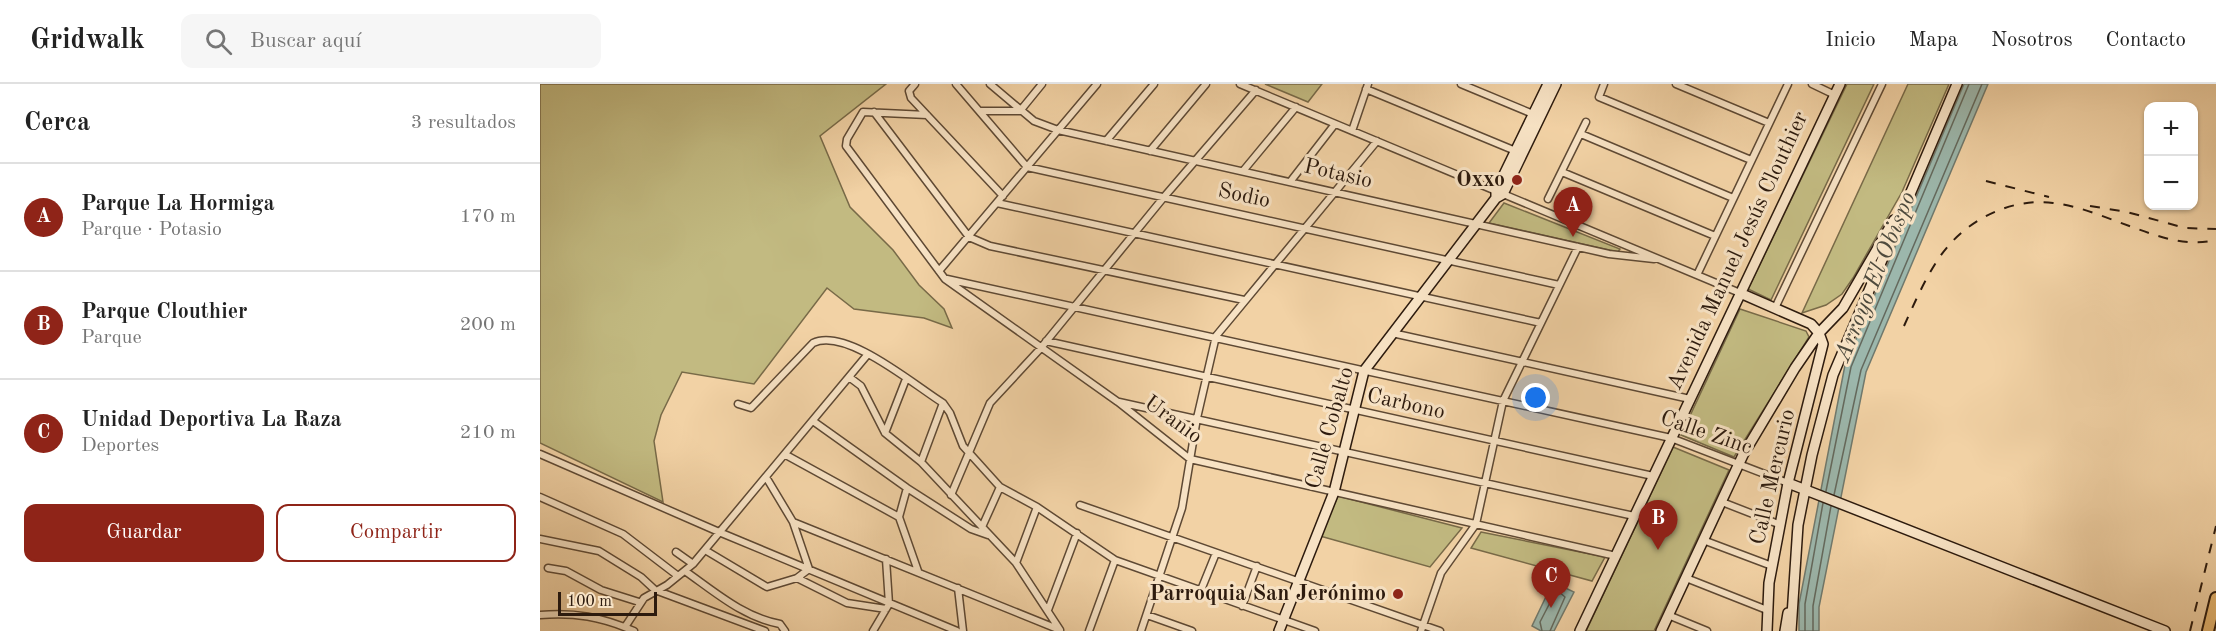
<!DOCTYPE html>
<html lang="es">
<head>
<meta charset="utf-8">
<style>
	body { margin:0; font-family:"Old Standard TT",serif; background:#f6f6f6; color:#222 }
	.controls { position:absolute; right:18px; top:18px; display:grid; overflow:hidden; border-radius:12px; box-shadow:0 2px 4px #0004 }
	.controls button { width:54px; height:54px; display:grid; place-items:center; padding:0; border:0; border-bottom:2px solid #e0e0e0; background:#fff; color:#222; font:30px sans-serif }
	.scale { position:absolute; left:18px; bottom:15px; width:99px; box-sizing:border-box; padding-left:6px; border:3px solid #2d1b0e; border-top:0; font-size:16px; line-height:21px; white-space:nowrap; color:#2d1b0e; -webkit-text-stroke:4px #f7e2c4; paint-order:stroke }
	.you { position:absolute; left:996px; top:314px; width:21px; height:21px; margin:-15px; border:4px solid #fff; border-radius:50%; background:#1a73e8; box-shadow:0 0 0 9px #1a73e833 }
	.badge { display:grid; place-items:center; width:39px; height:39px; border-radius:50%; background:#8f2418; color:#fff; font-size:20px; font-weight:700 }
	.pin { position:absolute; translate:-50% -50px; filter:drop-shadow(0 2px 3px #0008) }
	.pin::after { content:''; position:absolute; top:32px; width:21px; height:18px; background:inherit; clip-path:polygon(0 0,100% 0,50% 100%) }
	.list { margin:0; padding:0; list-style:none }
	h2 { display:flex; justify-content:space-between; align-items:center; height:78px; margin:0; padding:0 24px; font-size:26px }
	h2 small { font-size:20px; font-weight:400; color:#767676 }
	.list li { display:grid; grid-template-columns:39px 1fr auto; gap:18px; align-items:center; box-sizing:border-box; height:108px; padding:0 24px; border-top:2px solid #e0e0e0 }
	.list b { display:block; font-size:22px; white-space:nowrap }
	.list p { margin:0; font-size:20px; white-space:nowrap; color:#767676 }
	.list em { font-size:20px; font-style:normal; color:#767676 }
	.actions { display:flex; gap:12px; padding:18px 24px }
	.actions a { flex:1; padding:14px 0; border:2px solid #8f2418; border-radius:12px; text-align:center; font-size:21px; color:#8f2418 }
	.actions .main { background:#8f2418; color:#fff }
	.icon { flex:none; width:33px; height:33px; fill:none; stroke:currentColor; stroke-width:2; stroke-linecap:round; stroke-linejoin:round }
	.map { position:relative; flex:none; width:1676px; height:547px; overflow:hidden }
	header { display:flex; align-items:center; gap:36px; box-sizing:border-box; height:84px; padding:0 30px; background:#fff; border-bottom:2px solid #e0e0e0 }
	header strong { font-size:28px }
	nav { display:flex; gap:33px; margin-inline-start:auto; font-size:21px }
	.search { width:420px; height:54px; background:#f6f6f6; display:flex; align-items:center; gap:15px; box-sizing:border-box; padding:0 21px; border-radius:12px; color:#767676; font-size:22px }
	main { display:flex }
	aside { flex:1; background:#fff }
	.map>svg:first-child { display:block }
</style>
</head>
<body>
<header>
<strong>Gridwalk</strong>
<div class="search"><svg class="icon" aria-label="search" viewBox="0 0 24 24"><circle cx="10" cy="10" r="6"/><path d="M15 15l6 6"/></svg>Buscar aquí</div>
<nav><a>Inicio</a><a>Mapa</a><a>Nosotros</a><a>Contacto</a></nav>
</header>
<main>
<aside>
<h2>Cerca<small>3 resultados</small></h2>
<ul class="list">
<li><span class="badge">A</span><div><b>Parque La Hormiga</b><p>Parque · Potasio</p></div><em>170 m</em></li>
<li><span class="badge">B</span><div><b>Parque Clouthier</b><p>Parque</p></div><em>200 m</em></li>
<li><span class="badge">C</span><div><b>Unidad Deportiva La Raza</b><p>Deportes</p></div><em>210 m</em></li>
</ul>
<div class="actions"><a class="main">Guardar</a><a>Compartir</a></div>
</aside>
<div class="map">
<svg width="1676" height="547" viewBox="0 0 1676 547">
	<rect width="100%" height="100%" fill="#f2d2a5"/>
	<filter id="stains"><feTurbulence type="fractalNoise" baseFrequency=".00333" numOctaves="4"/><feColorMatrix values="0 0 0 0 .2 0 0 0 0 .09 0 0 0 0 .02 0 0 0 .5 -.17"/></filter>
	<radialGradient id="worn" r=".72"><stop offset=".6" stop-color="#630" stop-opacity="0"/><stop offset="1" stop-color="#630" stop-opacity=".3"/></radialGradient>
	<path fill="#c2ba81" stroke="#786a48" stroke-width="1.5" d="M0 0H346L280 52 310 123 353 166 379 201 404 225 412 244 384 234 314 225 287 204 214 300 142 288 121 331 114 357 123 418 0 359Z
		M725 0H782L768 18Z
		M1307 0H1334L1231 216 1208 205Z
		M1368 0H1409L1362 108 1313 194 1302 210 1286 221 1262 229Z
		M964 119 1080 165 1078 168 949 139Z
		M1200 225 1266 247 1269 253 1194 373 1141 351Z
		M1133 363 1189 386 1114 547H1046Z
		M798 412 922 444 890 483 780 452Z
		M941 448 1065 473 1052 497 931 464Z"/>
	<path fill="#9cb7ac" stroke="#70796d" stroke-width="1.5" d="M1424 0H1448L1326 288 1279 523V547H1259V520L1305 281Z
		M1013 498 1034 508 1014 547H1001L992 542Z"/>
	<g fill="none" stroke-linecap="round" stroke-linejoin="round">
		<path stroke="#64695d" stroke-width="1.5" d="M1286 407 1311 283 1429 0
			M1294 411 1321 286 1442 0
			M1002 547 1000 538 1015 509 1018 507 1025 513 1010 547
			M1265 547V520L1283 419
			M1273 547V522L1291 422"/>
		<g stroke="#5e4934" stroke-width="9">
			<path id="street" d="M375 0 369 7 371 14 463 112
				M416 0 487 83 1019 201
				M450 0 494 37 518 46 1069 170 1114 175
				M700 0 1200 209
				M921 0 993 30
				M1064 0 1059 13 1211 76
				M1136 0 1229 39
				M1272 0 1295 11
				M826 5 978 68
				M441 27H480L502 0
				M334 28 429 153 450 162 704 216
				M387 31 323 28 307 55 306 62 405 195 578 318 650 375 1076 472
				M812 47 828 0
				M1041 50 1193 114
				M566 57 614 0
				M610 67 666 0
				M703 87 756 23
				M1022 88 1175 152
				M750 98 795 40
				M1008 115 1046 38
				M457 119 1001 239
				M399 187 557 0
				M1157 191 1248 0
				M407 195 1131 354 1248 399
				M1235 224 1342 0
				M852 249 1150 315
				M506 257 1113 392
				M309 293 321 302 345 349 381 378 476 479 520 546
				M579 318 1094 432
				M198 320 211 324 273 259C306 243 374 301 403 319L410 329 423 362 460 403 497 423 575 476 775 547
				M273 337 367 404 431 445 448 451
				M345 349 366 295
				M0 370 179 448 417 547
				M246 371 359 433 378 487
				M381 378 403 319
				M411 411 450 319 500 265 624 113 716 6
				M0 413 83 450 138 492
				M1182 418 1241 441
				M540 421 900 547
				M359 433 367 404
				M253 438 520 546
				M442 443 460 403
				M0 455 59 467 101 493 115 506 225 547
				M1163 456 1232 482
				M165 466 227 503 257 494 269 485 253 438 226 393
				M136 468 153 480
				M476 479 497 423
				M8 484 26 487 61 506 99 518
				M145 487C175 508 203 533 240 540L245 547
				M257 494 307 519 346 525
				M1146 494 1227 526
				M418 504 423 547
				M661 506 676 469
				M702 522 717 482
				M508 526 537 449
				M0 531C34 528 62 533 94 547
				M607 531 652 547
				M1128 531 1167 547
				M85 543 104 514 127 501 153 480 328 270
				M333 547 349 520 346 475
				M549 547 575 476
				M601 547 642 424 657 334 676 252 837 57
				M881 547 901 489 936 440 963 317 1038 163"/>
		</g>
		<g stroke="#2d1b0e" stroke-width="12">
			<path id="secondary" d="M956 114V107L1008 0
				M1200 209 1271 240 1279 249 1283 260 1248 399 1229 499 1227 547
				M1248 399 1625 547
				M739 547 794 408 824 287 956 114 963 110 1016 0
				M1040 547 1300 0
				M1121 547 1203 371 1255 284 1279 249 1303 224 1354 136
				M1245 547 1248 529
				M1251 547 1258 441 1272 371 1293 291 1417 0"/>
		</g>
		<g stroke="#2d1b0e" stroke-width="14">
			<path id="primary" d="M1668 547 1676 514"/>
		</g>
		<use href="#street" stroke="#f7e2c4" stroke-width="6"/>
		<use href="#secondary" stroke="#f7e2c4" stroke-width="9"/>
		<use href="#primary" stroke="#e9b972" stroke-width="10"/>
		<path stroke="#2d1b0e" stroke-width="2" stroke-dasharray="10 10" stroke-linecap="butt" d="M1446 97 1509 113
			M1550 122 1587 128 1645 144 1676 145
			M1364 242C1374 220 1384 197 1397 177 1421 139 1468 113 1513 119 1540 122 1567 134 1592 143 1620 153 1646 163 1676 156
			M1650 547 1676 442"/>
	</g>
	<g fill="#8f2418" stroke="#f7e2c4" stroke-width="2">
		<circle cx="977" cy="96" r="6"/>
		<circle cx="858" cy="510" r="6"/>
	</g>
	<g text-anchor="middle" dominant-baseline="central" stroke-width="6" stroke-linejoin="round" paint-order="stroke">
		<g font-size="22" fill="#2d1b0e" stroke="#f7e2c4">
			<text transform="translate(798 90) rotate(13)">Potasio</text>
			<text transform="translate(704 112) rotate(12)">Sodio</text>
			<text transform="translate(1198 167) rotate(-65)">Avenida Manuel Jesús Clouthier</text>
			<text transform="translate(866 320) rotate(13)">Carbono</text>
			<text transform="translate(633 336) rotate(36)">Uranio</text>
			<text transform="translate(790 344) rotate(-74)">Calle Cobalto</text>
			<text transform="translate(1166 349) rotate(19)">Calle Zinc</text>
			<text transform="translate(1233 393) rotate(-77)">Calle Mercurio</text>
		</g>
		<g font-size="22" font-weight="bold" fill="#2d1b0e" stroke="#f7e2c4" text-anchor="end">
			<text x="965" y="96">Oxxo</text>
			<text x="846" y="510">Parroquia San Jerónimo</text>
		</g>
		<g font-size="24" font-style="italic" fill="#4e4a3d" stroke="#f7e2c4">
			<text transform="translate(1336 193) rotate(-68)">Arroyo El Obispo</text>
		</g>
	</g>
	<rect width="100%" height="100%" filter="url(#stains)"/>
	<rect width="100%" height="100%" fill="url(#worn)"/>
</svg>
<div class="controls">
<button>+</button>
<button>−</button>
</div>
<div class="scale">100 m</div>
<div class="you"></div>
<div class="pin badge" style="left:1033px;top:153px">A</div>
<div class="pin badge" style="left:1118px;top:466px">B</div>
<div class="pin badge" style="left:1011px;top:524px">C</div>
</div>
</main>
</body>
</html>
